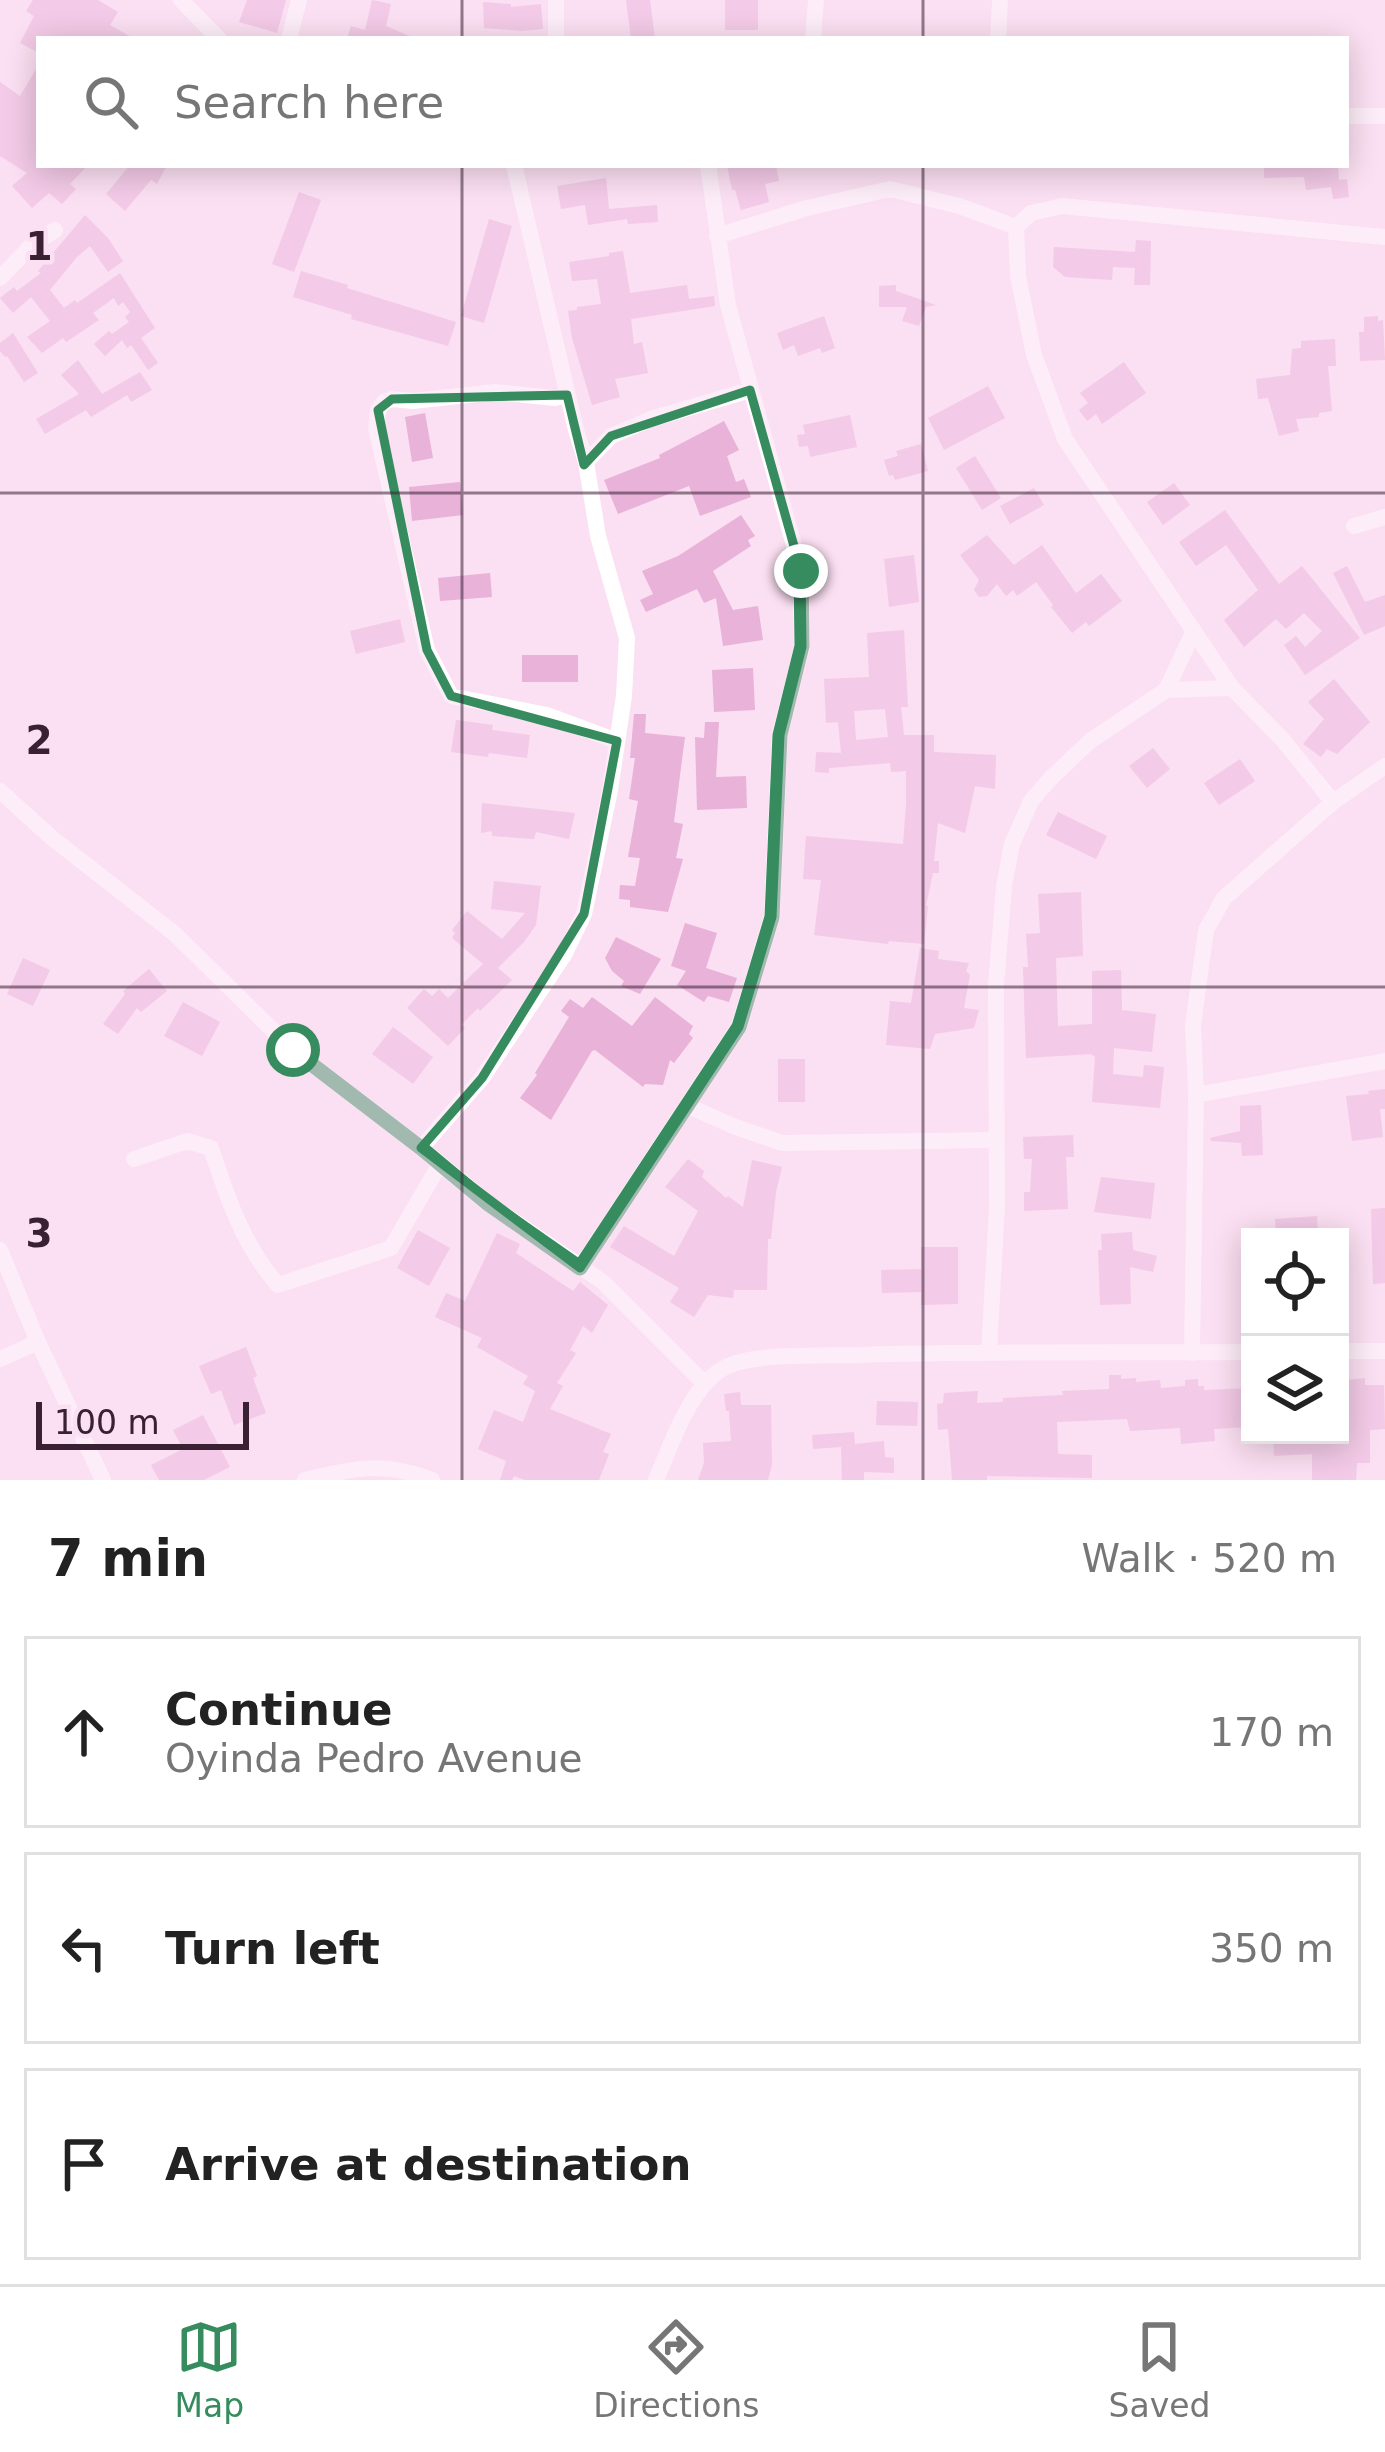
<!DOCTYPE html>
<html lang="en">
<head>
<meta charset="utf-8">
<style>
	body { margin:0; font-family:"DejaVu Sans",sans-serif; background:#f6f6f6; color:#222 }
	.controls { position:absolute; right:36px; bottom:36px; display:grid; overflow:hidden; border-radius:0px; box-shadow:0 6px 30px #0003 }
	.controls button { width:108px; height:108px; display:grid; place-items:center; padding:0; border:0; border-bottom:3px solid #e0e0e0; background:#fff; color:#222; font:60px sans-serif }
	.scale { position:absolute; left:36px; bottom:30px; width:213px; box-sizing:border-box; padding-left:12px; border:6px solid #392033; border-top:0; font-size:33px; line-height:42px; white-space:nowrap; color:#392033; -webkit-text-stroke:9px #fbdff2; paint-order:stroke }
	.stop { position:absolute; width:36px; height:36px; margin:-27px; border:9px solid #378c5f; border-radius:50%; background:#fff }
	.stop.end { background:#378c5f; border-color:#fff; box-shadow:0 3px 12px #0008 }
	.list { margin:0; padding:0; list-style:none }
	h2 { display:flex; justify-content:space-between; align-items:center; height:156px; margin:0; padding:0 48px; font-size:51px }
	h2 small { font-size:39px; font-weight:400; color:#767676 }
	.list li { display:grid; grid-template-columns:78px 1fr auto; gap:36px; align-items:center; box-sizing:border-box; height:192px; margin:0 24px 24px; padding:0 24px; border:3px solid #e0e0e0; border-radius:0px }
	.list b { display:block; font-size:45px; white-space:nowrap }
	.list p { margin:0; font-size:39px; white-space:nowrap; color:#767676 }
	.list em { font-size:39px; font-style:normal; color:#767676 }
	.icon { flex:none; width:66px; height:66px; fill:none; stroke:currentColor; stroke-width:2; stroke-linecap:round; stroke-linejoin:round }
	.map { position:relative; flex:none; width:1385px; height:1480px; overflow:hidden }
	.search { position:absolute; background:#fff; box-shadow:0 6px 30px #0003; left:36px; right:36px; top:36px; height:132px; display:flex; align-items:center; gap:30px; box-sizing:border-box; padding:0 42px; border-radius:0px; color:#767676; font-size:45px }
	.sheet { height:804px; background:#fff }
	nav { display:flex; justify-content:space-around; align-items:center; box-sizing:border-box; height:168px; border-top:3px solid #e0e0e0; background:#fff; font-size:33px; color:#767676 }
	nav a { display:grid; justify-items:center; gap:6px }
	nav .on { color:#378c5f }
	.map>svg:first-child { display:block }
</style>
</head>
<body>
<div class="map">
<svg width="1385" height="1480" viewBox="0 0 1385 1480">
	<rect width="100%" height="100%" fill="#fbdff2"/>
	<path fill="#e9b2d9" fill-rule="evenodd" d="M33 0H98L118 12 110 25 135 39H39V53L20 43 34 16 26 11Z
		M247 0H286L277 33 239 22Z
		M372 0 391 4 386 26 417 39H347L351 26 365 30Z
		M626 0H650L655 39H631Z
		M725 0H758V30H725Z
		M483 2 511 4V7L541 4 543 29 521 31 484 28Z
		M39 64V165H88L70 184 76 189 62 204 49 193 32 208 12 186 27 173 0 156V82L20 96Z
		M130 165H167L157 184 151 180 125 211 106 194Z
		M734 165H776L779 181 765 184 769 202 741 210 735 190H732L727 166Z
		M1264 165H1338L1339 180 1347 179 1349 197 1333 199 1331 187 1306 190 1304 177 1264 178Z
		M606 178 609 209 657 205 658 222 628 224 627 219 588 225 585 205 561 209 557 186Z
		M299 192 321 200 294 272 272 264Z
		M85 215 108 238 123 261 108 272 90 246 76 258 50 290 64 308 75 300 77 303 120 273 155 328 141 338 158 363 148 370 131 345 127 348 122 340 105 356 94 344 109 331 112 334 129 322 125 317 130 312 123 302 118 306 114 298 93 313 99 320 66 342 63 338 42 353 27 337 50 321 31 297 13 313 0 298 14 287 17 291 41 273 38 271Z
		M489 219 512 226 484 323 461 316Z
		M1136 240 1151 241 1150 285H1134L1135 268 1113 267 1112 280 1065 277 1053 267 1054 247 1135 252Z
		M623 251 630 293 687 285 689 299 714 296 715 306 631 319 634 344 642 342 648 373 615 379 620 397 592 405 572 338 568 311 577 310V307L601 304 597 279 572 281 569 262 609 256V253Z
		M301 271 348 285 347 288 456 322 448 346 351 319 352 315 293 297Z
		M896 285V291L936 305 926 307 919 326 902 321 907 307H879V286Z
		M824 316 835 348 822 353 820 348 798 356 794 345 783 350 777 333Z
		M1378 316V321L1383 320 1385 360 1360 361 1359 332H1364V317Z
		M13 333 38 373 24 382 7 356 5 357 0 351V343Z
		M1335 339 1336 366H1328L1332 411 1319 413V417L1296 419 1299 431 1279 436 1268 398 1258 399 1256 379 1290 375 1292 349 1301 348V341Z
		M78 360 102 394 140 372 152 390 131 402 127 395 91 417 86 410 45 434 36 419 79 394 61 375Z
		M1124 362 1146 393 1102 424 1096 414 1087 421 1079 410 1088 403 1080 393Z
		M988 386 1005 418 944 450 928 418Z
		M425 413 433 458 412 462 405 417Z
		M850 415 857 447 810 457 808 446 799 447 797 435 805 434 803 425Z
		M724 421 739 450 727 456 736 482 744 479 751 497 700 516 689 486 618 514 604 480 660 458 659 455Z
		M921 444 928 471 895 480 893 475 889 476 884 460 898 456 896 451Z
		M975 456 1001 498 982 510 956 468Z
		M460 482 463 515 412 521 409 487Z
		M1174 483 1190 505 1163 525 1147 502Z
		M1034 488 1044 505 1010 524 1000 506Z
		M1225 510 1279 584 1302 566 1360 638 1305 675 1284 645 1296 636 1305 647 1322 631 1304 613 1286 629 1276 619 1244 647 1224 620 1258 590 1226 545 1196 566 1179 542Z
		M741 515 755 536 748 540 751 546 713 571 733 610 758 606 763 640 723 646 716 598 704 603 697 589 646 612 640 600 653 594 642 571 678 556Z
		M987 535 1014 565 1042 545 1076 593 1101 574 1122 601 1089 626 1086 622 1072 633 1051 607 1053 605 1036 582 1017 596 1013 590 1006 596 997 584 987 596 979 597 974 590 979 580 960 555Z
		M914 555 919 602 889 607 884 559Z
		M1347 566 1365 602 1385 595V626L1364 635 1333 573Z
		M490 573 492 597 440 601 438 578Z
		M400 619 405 642 356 654 350 631Z
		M904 630 908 707H901L904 735H934V752L996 755 995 789 975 786 965 833 938 823 934 861H939V873H933L926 906H928L924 944 889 941 888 944 814 935 821 880 803 879 806 836 903 844 906 804V771L891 772 890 763 829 768V773L815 772 816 752 841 753 838 722 826 723 824 679 869 677 867 633ZM885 709 888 737 856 740 854 711Z
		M522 655H578V682H522Z
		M753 668 755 710 714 712 712 670Z
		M1334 679 1370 722 1337 754 1327 749 1321 757 1303 744 1324 719 1308 702Z
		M634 714H646L645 733 685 737 674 822 683 824 676 858 683 859 668 912 630 907V900L619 899 620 885 635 886 640 858 628 857 638 801 629 799 635 758H630Z
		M456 720 493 725 492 730 530 735 527 758 489 753 488 757 451 752Z
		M705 722H719L716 777 746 776 747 808 697 810 695 737 704 738Z
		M1153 748 1170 769 1147 788 1129 766Z
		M1240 759 1255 781 1219 805 1204 783Z
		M482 803 575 813 569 839 536 832 534 839 492 836V831L481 833Z
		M1058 812 1107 836 1096 859 1046 835Z
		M494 881 541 886 536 925 524 942 498 968 512 980 480 1011 478 1008 461 1025 465 1028 448 1046 407 1008 424 989 432 996 439 989 448 998 483 964 452 938 455 933 452 930 467 911 502 939 525 913 491 909Z
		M1081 892 1083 956 1056 958 1058 1026 1092 1024V971L1121 970 1122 1010 1156 1014 1152 1052 1114 1048 1113 1074 1143 1077 1144 1065 1164 1067 1160 1108 1092 1102 1095 1057 1091 1054 1026 1058 1023 967H1028L1026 934 1040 933 1038 894Z
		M685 923 717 933 706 968 737 978 729 1002 708 996 704 1002 677 985 686 971 671 966Z
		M616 937 661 959 640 994 621 986 624 981 612 971 605 958Z
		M920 948 939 951 938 959 969 963 966 971 970 975 964 1008 979 1010 974 1028 935 1034 930 1049 886 1045 890 1001 911 1003Z
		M23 958 50 970 33 1006 7 994Z
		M149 969 167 991 141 1012 137 1008 118 1034 103 1024 125 994 123 991Z
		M592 997 632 1026 655 997 693 1026 689 1034 693 1038 674 1063 670 1060 663 1085 645 1084 643 1087 595 1050 592 1051 551 1120 520 1098 537 1075 535 1073 569 1017 561 1011 570 999 583 1008Z
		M183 1002 220 1022 202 1056 164 1036Z
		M393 1027 433 1057 413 1084 372 1054Z
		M778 1059H805V1102H778Z
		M1385 1089V1109H1380L1383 1137 1352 1141 1346 1096 1369 1094 1368 1091Z
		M1261 1105 1263 1155 1242 1156 1241 1143 1211 1141 1210 1138 1240 1131V1106Z
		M1073 1135 1074 1157H1066L1068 1209 1024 1211V1192H1030L1032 1159H1024L1023 1137Z
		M688 1159 704 1171 702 1177 726 1198 728 1196 743 1207 752 1160 782 1167 776 1192 771 1239H768L767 1290H734L733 1298 708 1295 694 1317 670 1302 679 1288 610 1247 624 1226 674 1256 698 1211 665 1187Z
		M1101 1177 1155 1183 1151 1219 1094 1212Z
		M1385 1208V1283L1373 1284 1371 1209Z
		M1317 1216 1318 1234 1276 1237 1275 1219Z
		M418 1230 450 1248 429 1286 397 1268Z
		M1132 1232 1133 1250 1157 1256 1153 1272 1130 1267 1131 1304 1100 1305 1098 1250H1102L1101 1234Z
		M497 1233 520 1244 516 1253 573 1291 580 1282 608 1305 592 1333 583 1326 570 1350 576 1353 557 1383 563 1386 550 1409 611 1434 603 1452 609 1454 599 1480H525L514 1476 512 1480H500L506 1461 478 1449 494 1410 523 1422 535 1391 523 1384 528 1376 477 1347 482 1338 435 1317 446 1293 465 1301Z
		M921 1247H958V1304L921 1305V1292L882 1293 881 1270 921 1269Z
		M246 1347 257 1376 253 1378 266 1413 234 1425 221 1390 211 1394 199 1366Z
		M1109 1375H1121V1379L1136 1378V1382L1160 1380 1161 1388 1185 1386V1380L1198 1379V1386H1204V1390L1250 1388V1427L1214 1429 1215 1441 1181 1444 1180 1428 1130 1431 1127 1419 1057 1422 1058 1454 1092 1455V1478L987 1476V1480H952L948 1429 938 1430 937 1404 943 1403 944 1393 978 1391 977 1403 1003 1402V1398L1063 1395 1062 1391 1109 1389Z
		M1365 1378V1385H1384L1385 1429 1370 1430V1463H1357L1356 1480H1312V1454L1274 1456 1273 1439 1299 1438V1444L1340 1442V1389H1347L1346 1380Z
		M740 1392 741 1405H771L772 1464 768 1480H698L704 1463 703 1443 731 1441 729 1411H726L724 1394Z
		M877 1401 918 1402 917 1426 876 1425Z
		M203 1415 230 1467 204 1480H159L151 1465 183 1449 173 1430Z
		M854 1432 855 1444 884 1441 885 1457 894 1458V1473L864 1472V1480H842L841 1447 813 1449 812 1435Z"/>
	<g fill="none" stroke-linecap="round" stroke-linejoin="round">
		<path stroke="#fff" stroke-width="16" d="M181 0 219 39
			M289 39 299 0
			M556 39V0
			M813 39 816 0
			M998 39 1000 0
			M1346 116H1385
			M717 236 807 208 890 189 959 206 1016 227
			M0 278 32 245 55 230
			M567 395 555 398 495 392 413 401 392 399 384 402 378 410 376 428 427 650 451 696 547 715 617 741
			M586 462 611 436 651 419 750 390
			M1354 526 1385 517
			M1166 690 1232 688
			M0 791 52 838 175 934 293 1050 421 1148 487 1203 603 1282 704 1383
			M1333 802 1282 739 1232 688 1065 439 1034 355 1018 276 1016 227 1031 213 1062 206 1385 237
			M1196 1095 1385 1061
			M688 1106 733 1126 782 1143 997 1140
			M421 1148 482 1078 564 955 584 914 610 790 624 696 627 638 598 536 586 462 576 430 514 165
			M134 1159 187 1141 211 1148C227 1197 243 1245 278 1285L391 1248 440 1164
			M0 1250 38 1342 103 1480
			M580 1268 739 1027 772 917 780 735 802 647 801 571 728 305 708 165
			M989 1351 997 1207 996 986 1004 886 1012 844 1031 801 1050 779 1090 741 1166 690 1193 633
			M1340 1351H1385
			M1192 1353 1196 1095 1193 1025 1206 930 1224 898 1333 802 1385 766
			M0 1359 38 1342
			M305 1480C352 1468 385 1461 432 1480
			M656 1480C671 1445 691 1382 728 1366 757 1353 822 1356 855 1355 987 1351 1118 1353 1250 1352"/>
	</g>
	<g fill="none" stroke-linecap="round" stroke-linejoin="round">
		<path stroke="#378c5f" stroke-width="15" d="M293 1050 421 1148 487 1203 580 1268 739 1027 772 917 780 735 802 646 801 571"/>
	</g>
	<path d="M0 0H1385V1480H0ZM750 390 801 571 802 647 780 735 772 917 739 1027 580 1268 421 1148 482 1078 584 914 617 741 451 696 427 650 378 410 392 399 567 395 584 465 611 436Z" fill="#fbdff2" fill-opacity=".55" fill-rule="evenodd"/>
	<path fill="none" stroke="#378c5f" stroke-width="9" stroke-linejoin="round" d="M750 390 801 571 802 647 780 735 772 917 739 1027 580 1268 421 1148 482 1078 584 914 617 741 451 696 427 650 378 410 392 399 567 395 584 465 611 436Z"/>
	<path fill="none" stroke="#392033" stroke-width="3" stroke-opacity="0.55" d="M462 0V39M923 0V39M462 165V1480M923 165V1480M0 493H1385M0 987H1385"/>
	<g font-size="39" text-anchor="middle" font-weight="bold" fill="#392033" stroke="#fbdff2" stroke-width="9" stroke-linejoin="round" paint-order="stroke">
		<text x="39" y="260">1</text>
		<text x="39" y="754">2</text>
		<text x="39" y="1247">3</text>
	</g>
</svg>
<div class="controls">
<button><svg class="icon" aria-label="locate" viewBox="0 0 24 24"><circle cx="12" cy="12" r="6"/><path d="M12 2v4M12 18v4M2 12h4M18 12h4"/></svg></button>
<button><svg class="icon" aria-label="layers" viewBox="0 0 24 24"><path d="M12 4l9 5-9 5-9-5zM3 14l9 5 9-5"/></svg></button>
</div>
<div class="scale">100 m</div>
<div class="stop" style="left:293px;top:1050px"></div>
<div class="stop end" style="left:801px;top:571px"></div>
<div class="search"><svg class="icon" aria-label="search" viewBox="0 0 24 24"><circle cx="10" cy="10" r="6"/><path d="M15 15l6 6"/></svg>Search here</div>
</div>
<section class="sheet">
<h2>7 min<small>Walk · 520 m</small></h2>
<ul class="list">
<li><svg class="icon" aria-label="ahead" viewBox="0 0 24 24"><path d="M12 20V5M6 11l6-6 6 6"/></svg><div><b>Continue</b><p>Oyinda Pedro Avenue</p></div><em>170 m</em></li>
<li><svg class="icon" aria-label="left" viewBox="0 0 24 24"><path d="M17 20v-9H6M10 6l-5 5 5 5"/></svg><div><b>Turn left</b></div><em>350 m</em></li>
<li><svg class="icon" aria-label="arrive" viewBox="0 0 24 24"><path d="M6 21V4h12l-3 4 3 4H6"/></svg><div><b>Arrive at destination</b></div></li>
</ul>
</section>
<nav>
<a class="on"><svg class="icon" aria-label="map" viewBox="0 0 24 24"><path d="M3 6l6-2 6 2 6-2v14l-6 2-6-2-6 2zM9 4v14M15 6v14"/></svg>Map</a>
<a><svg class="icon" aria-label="directions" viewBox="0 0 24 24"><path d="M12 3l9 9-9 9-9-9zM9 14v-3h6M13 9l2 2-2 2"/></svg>Directions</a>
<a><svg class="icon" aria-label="saved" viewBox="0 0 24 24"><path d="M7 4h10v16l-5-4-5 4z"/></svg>Saved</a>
</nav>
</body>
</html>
